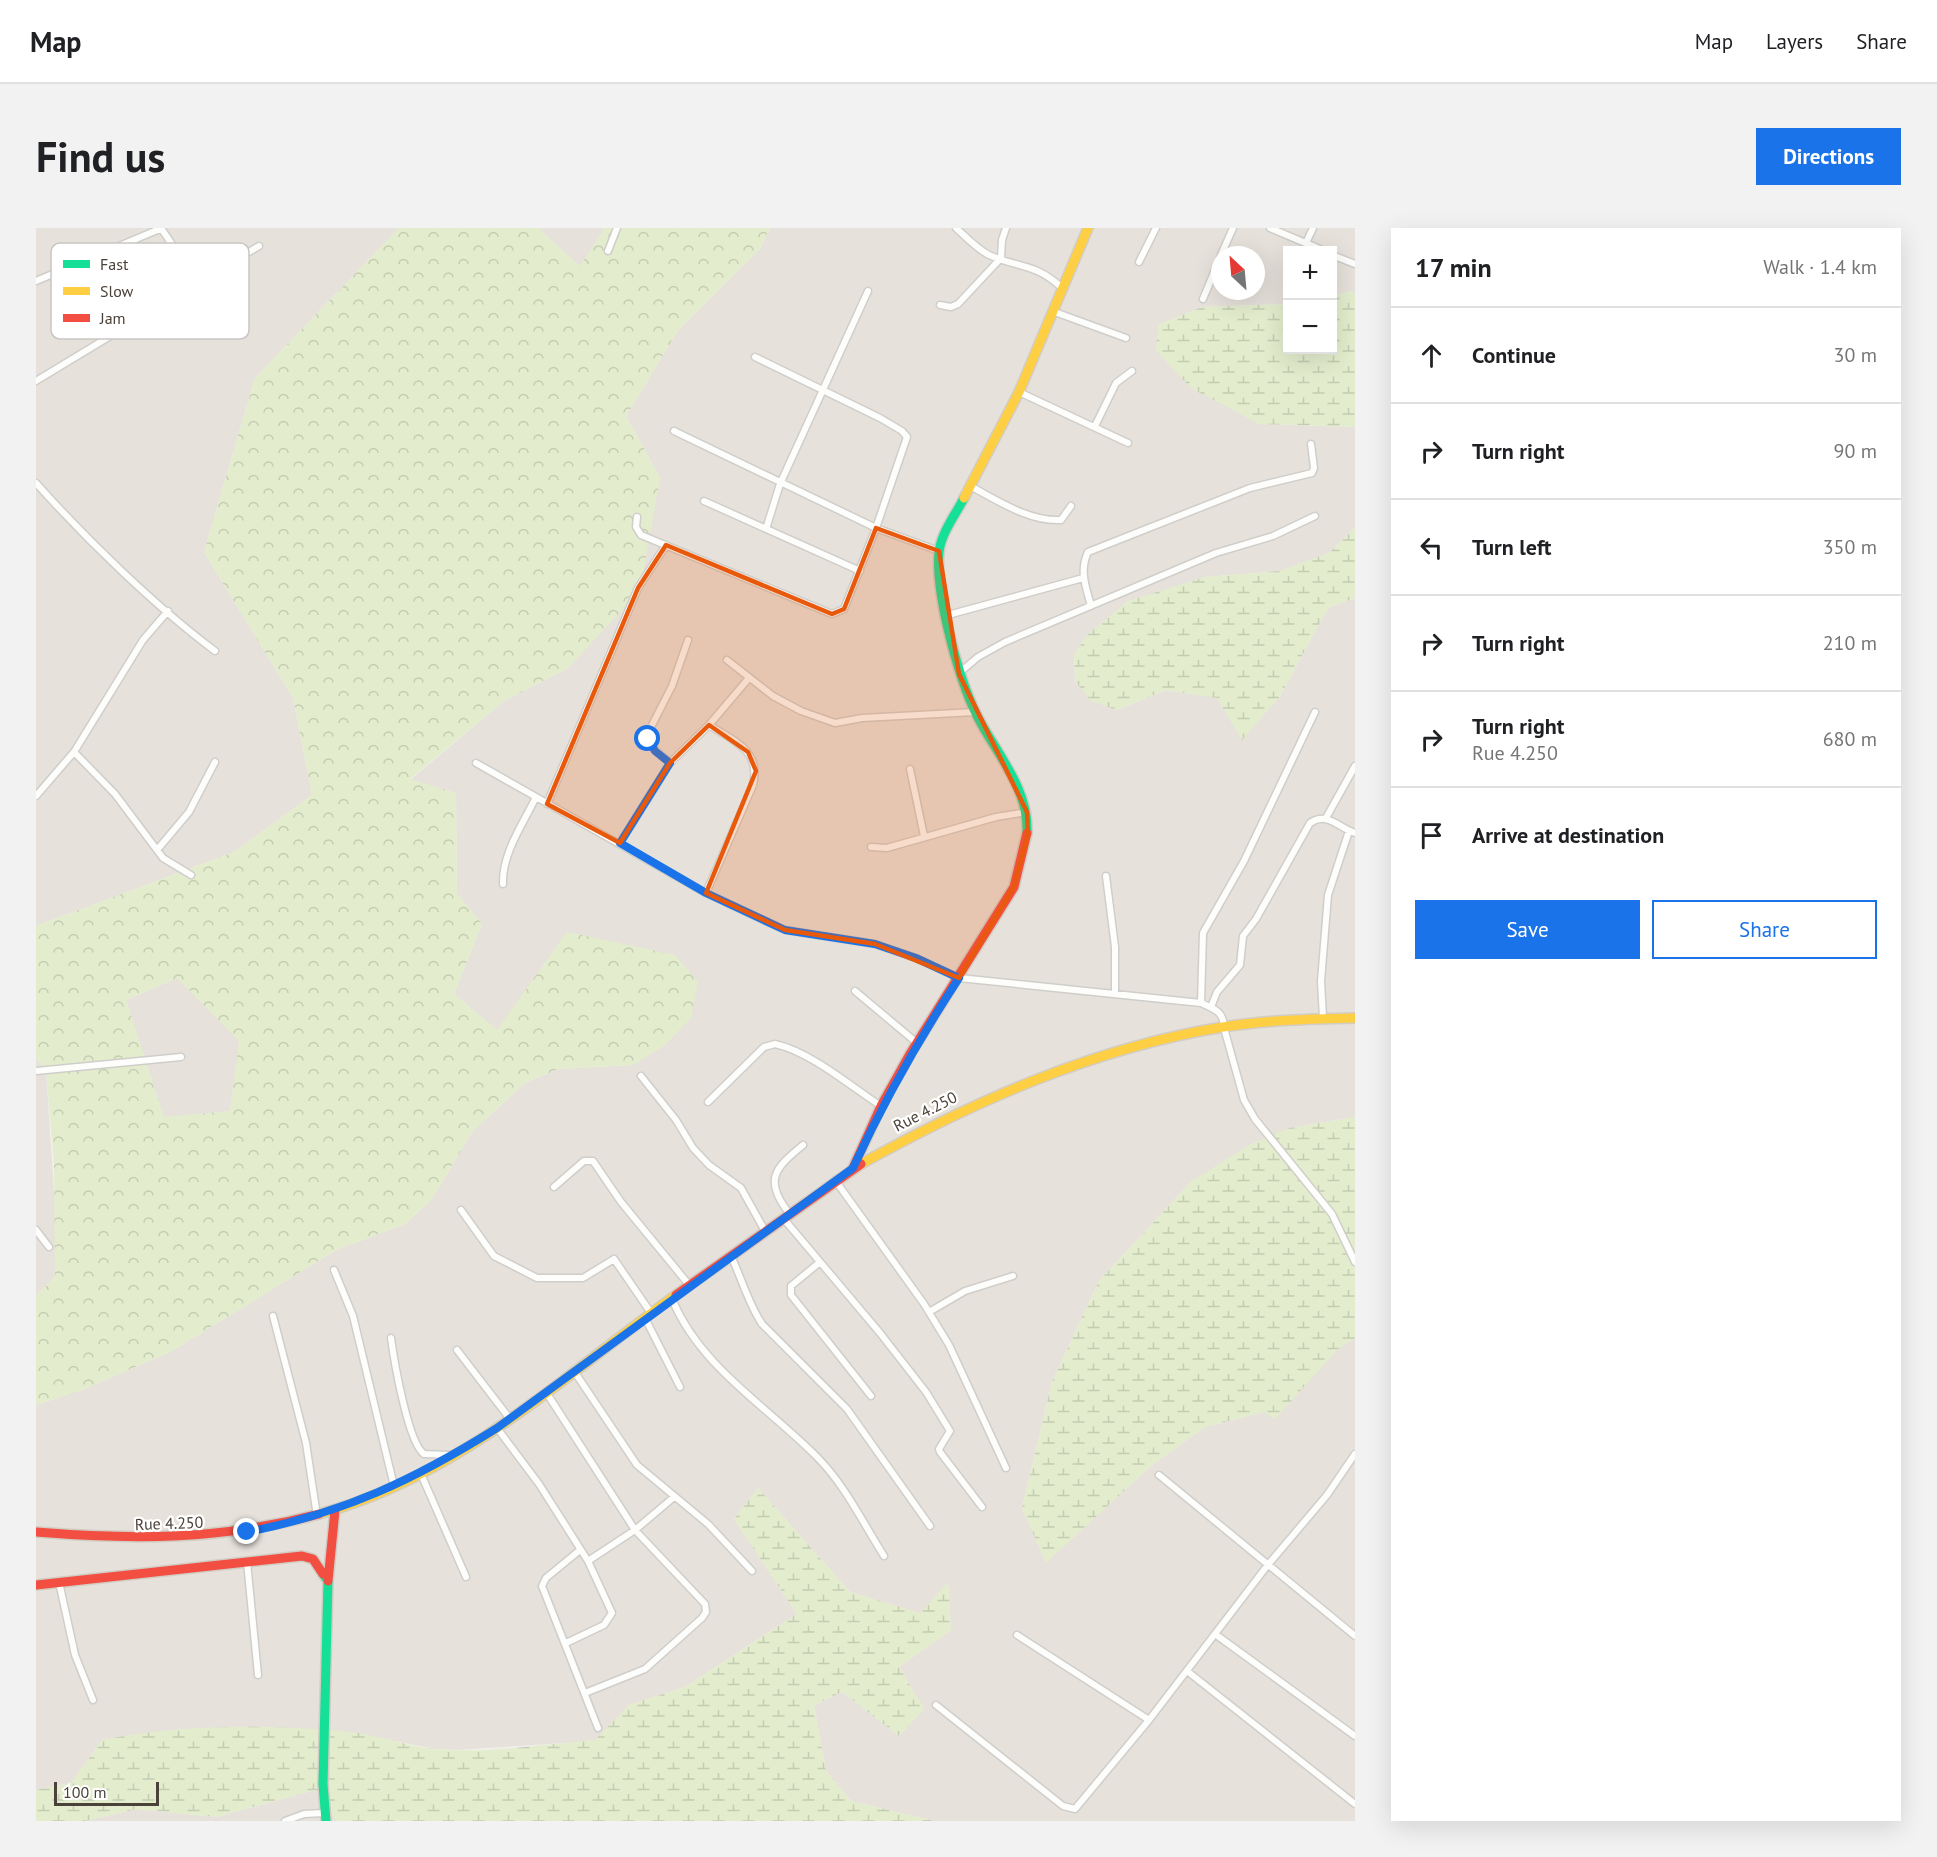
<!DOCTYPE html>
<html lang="en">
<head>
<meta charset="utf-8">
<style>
	body { margin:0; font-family:"PT Sans",sans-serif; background:#f2f2f2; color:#202124 }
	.controls { position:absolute; right:18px; top:18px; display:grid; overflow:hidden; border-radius:0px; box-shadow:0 6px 24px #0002 }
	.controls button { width:54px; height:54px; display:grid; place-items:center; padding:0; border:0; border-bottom:2px solid #e0e0e0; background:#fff; color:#202124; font:30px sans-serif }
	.compass { position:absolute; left:1175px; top:18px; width:54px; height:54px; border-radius:50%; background:#fff; box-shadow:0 6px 24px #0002; rotate:334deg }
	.scale { position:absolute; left:18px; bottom:15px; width:105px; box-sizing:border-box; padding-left:6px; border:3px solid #4a4138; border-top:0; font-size:16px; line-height:21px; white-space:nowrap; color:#4a4138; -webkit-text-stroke:4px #fff; paint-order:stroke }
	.stop { position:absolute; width:18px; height:18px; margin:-14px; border:4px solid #1a73e8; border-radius:50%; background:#fff }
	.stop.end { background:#1a73e8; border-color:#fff; box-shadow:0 2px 6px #0008 }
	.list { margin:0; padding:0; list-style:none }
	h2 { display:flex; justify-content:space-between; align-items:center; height:78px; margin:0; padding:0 24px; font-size:26px }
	h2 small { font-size:20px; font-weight:400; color:#757577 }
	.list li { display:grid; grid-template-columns:39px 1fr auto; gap:18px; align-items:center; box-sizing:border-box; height:96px; padding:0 24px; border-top:2px solid #e0e0e0 }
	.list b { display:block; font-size:22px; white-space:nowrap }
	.list p { margin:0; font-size:20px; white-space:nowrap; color:#757577 }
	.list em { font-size:20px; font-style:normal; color:#757577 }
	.actions { display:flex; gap:12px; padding:18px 24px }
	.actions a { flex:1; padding:14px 0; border:2px solid #1a73e8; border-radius:0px; text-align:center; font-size:21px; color:#1a73e8 }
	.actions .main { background:#1a73e8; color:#fff }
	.icon { flex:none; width:33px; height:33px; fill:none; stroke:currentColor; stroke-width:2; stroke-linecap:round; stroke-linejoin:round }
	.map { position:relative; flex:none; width:1319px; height:1593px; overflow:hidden; border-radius:0px }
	header { display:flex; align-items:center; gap:36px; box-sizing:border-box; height:84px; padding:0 30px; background:#fff; border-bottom:2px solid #e0e0e0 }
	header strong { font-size:28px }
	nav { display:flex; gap:33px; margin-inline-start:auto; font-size:21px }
	.intro { display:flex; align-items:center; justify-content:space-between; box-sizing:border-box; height:144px; padding:0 36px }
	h1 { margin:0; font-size:42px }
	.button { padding:15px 27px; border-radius:0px; background:#1a73e8; color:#fff; font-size:21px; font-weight:700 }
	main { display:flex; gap:36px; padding:0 36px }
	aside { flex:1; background:#fff; border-radius:0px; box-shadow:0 6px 24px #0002 }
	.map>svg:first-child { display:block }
</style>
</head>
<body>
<header>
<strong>Map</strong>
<nav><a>Map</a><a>Layers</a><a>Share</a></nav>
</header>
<div class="intro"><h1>Find us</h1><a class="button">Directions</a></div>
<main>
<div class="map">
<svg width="1319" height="1593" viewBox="0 0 1319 1593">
	<defs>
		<pattern id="forest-crowns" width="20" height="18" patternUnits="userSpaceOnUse" patternTransform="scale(1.5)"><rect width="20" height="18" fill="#e3edcd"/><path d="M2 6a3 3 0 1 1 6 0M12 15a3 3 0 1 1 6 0" fill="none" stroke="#c4ccb1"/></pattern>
		<pattern id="wetland-marsh" width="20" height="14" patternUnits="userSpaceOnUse" patternTransform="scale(1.5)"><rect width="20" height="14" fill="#e3edcd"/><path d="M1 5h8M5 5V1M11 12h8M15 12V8" fill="none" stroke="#c4ccb1"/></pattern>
	</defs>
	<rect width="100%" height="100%" fill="#f2f0ed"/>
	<path fill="#e6e1da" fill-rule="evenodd" d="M0 0H363L219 150 168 324 257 470 276 567 198 624 0 698Z
		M502 0H569L544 39Z
		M734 0H1319V66L1315 63 1297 67 1296 22H1252L1251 76 1166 79 1122 97 1223 196 1319 199V300L1293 325 1244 343 1169 349 1052 406 1038 427 1039 453 1081 482 1130 462 1181 470 1206 511 1244 468 1292 380 1319 370V889L1253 900 1156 953 1063 1053 1016 1154 986 1280 1010 1334 1116 1237 1169 1199 1227 1184 1303 1120 1319 1110V1593H898L815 1573 790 1543 778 1477 806 1464 863 1508 888 1481 863 1439 915 1402 912 1355 884 1386 814 1364 722 1260 698 1291 761 1386 649 1459 593 1477 559 1513 422 1522 399 1521 317 1505 242 1500 141 1502 66 1512 35 1555 0 1562V1177L46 1162 136 1123 300 1022 369 996 396 971 436 904 489 855 522 841 597 837 531 704 462 803 418 766 446 696 421 666 420 565 374 552 468 473 532 440 624 250 590 188 643 101 724 21ZM1184 27H1220V63H1184Z
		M141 750 204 813 194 883 128 890 90 772Z
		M0 830 10 842 20 994 19 1049 0 1068Z
		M279 1562 301 1593H49L100 1581 180 1589Z"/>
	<path fill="url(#forest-crowns)" fill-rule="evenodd" d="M363 0H502L544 38 569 0H734L724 21 643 101 590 188 624 250 604 363 532 440 468 473 374 551 420 565 421 665 446 696 418 766 461 802 531 704 639 727 662 754 655 790 628 818 597 837 522 841 489 855 436 904 396 971 369 996 300 1022 136 1123 46 1162 0 1177V1068L19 1049 18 936 10 842 0 830V698L198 624 276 567 257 470 168 324 219 150ZM141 750 203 813 194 883 128 889 90 772Z"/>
	<path fill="url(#wetland-marsh)" d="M1315 63 1319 66V199L1223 196 1155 160 1120 122 1122 97 1166 79 1251 76 1252 122H1296L1297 67Z
		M1319 300V370L1292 380 1244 468 1206 512 1181 470 1130 462 1081 482 1055 473 1039 453 1038 427 1052 406 1092 373 1169 349 1244 343 1293 325Z
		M1319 889V1110L1303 1120 1239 1191 1227 1184 1169 1199 1116 1237 1010 1335 986 1280 1016 1154 1063 1053 1156 953 1215 916 1253 900Z
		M722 1260 814 1364 884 1385 912 1354 915 1402 863 1439 888 1481 863 1508 806 1464 778 1477 790 1543 815 1573 898 1593H301L279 1562 180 1589 100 1581 49 1593H0V1562L35 1555 66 1512C147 1496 234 1496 315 1504 344 1507 372 1519 400 1521 449 1526 510 1516 559 1512L593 1477 649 1459 761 1386 698 1291Z"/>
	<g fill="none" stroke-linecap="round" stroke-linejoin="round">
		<g stroke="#d0ceca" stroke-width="9">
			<path id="street" d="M125 0 162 55
				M920 0C930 9 941 21 953 27 982 40 999 35 1025 59
				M1234 0 1286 22
				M1270 15 1277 0
				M572 23 581 0
				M1185 27 1197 0
				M1296 27 1319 36
				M1103 34 1120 0
				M0 53 126 0
				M1167 71 1184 30
				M904 77 915 79 922 76 965 30 966 12 970 0
				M1016 83 1090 110
				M0 153 223 18
				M983 164 1092 215
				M1059 198 1080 155 1096 143
				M638 203 840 300 903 323
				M0 255C50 311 119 378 179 423
				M934 258C961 272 993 294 1025 292L1035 278
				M668 273 824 343
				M601 289 600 299 605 307 796 386 808 381 840 300 871 209 866 203 844 190 719 129
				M730 301 744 256 832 63
				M1055 378C1050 359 1043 343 1052 324L1214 260 1276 245 1278 240 1275 216
				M912 387 1047 350
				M691 432 737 468 765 483 799 495 826 490 939 484
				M923 445 942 429 969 414 1180 325 1237 308 1279 288
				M38 524 79 566 127 630 155 647
				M440 535 670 665 749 702 839 716 880 730 923 750 1165 775C1179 781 1188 784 1188 800L1208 872 1219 891 1296 986 1319 1034
				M634 535 614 517 613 503 636 458 652 412
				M874 541 888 608
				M0 568 38 524 107 412 132 383
				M511 576 602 360 630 317
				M1290 590 1319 538
				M584 615 634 535 673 497 713 450
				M835 619 851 620 960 589 991 584
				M121 622 153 584 179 534
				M1070 648 1079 719V766
				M467 656C466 625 487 596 500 569
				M670 665 717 557C725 522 699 514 673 497
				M819 763 881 815
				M1165 775 1167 705 1208 633 1279 484
				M1175 779 1181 764 1204 737 1207 708 1220 691 1274 595C1291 583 1303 600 1319 605
				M1287 790 1285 753 1292 667 1313 603
				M0 843 145 829
				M605 848 640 892 657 920 673 937 705 960 729 1003
				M672 874 728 819 739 816C775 824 814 858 845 878
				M799 952 888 1076 913 1117 970 1240
				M518 959 548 933H557L585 974 654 1058
				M425 982 458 1028 501 1050H547L578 1031 615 1085
				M753 985C727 952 739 940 767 917
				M747 990 844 1105 890 1164 914 1203 903 1221 904 1224 946 1279
				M0 1002 13 1019
				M695 1028C706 1051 712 1075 726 1096L811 1181 894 1298
				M784 1034 755 1058V1067L835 1168
				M298 1042 317 1088 358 1258
				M636 1071C664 1139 731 1178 781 1229 809 1257 827 1295 848 1328
				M893 1084 929 1063 977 1048
				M237 1088 270 1215 281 1288
				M609 1090 644 1159
				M355 1110C358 1132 372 1215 388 1226L414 1227
				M421 1122 474 1191
				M538 1143 601 1237 672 1296 716 1343
				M510 1164 599 1302 669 1376 670 1384 666 1390 609 1441 549 1465
				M461 1200 503 1256 552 1333 576 1385 568 1397 530 1415
				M385 1246 430 1349
				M1123 1247 1319 1408
				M544 1322 510 1350 506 1358 562 1500
				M552 1333 599 1302 638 1269
				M211 1334 222 1447
				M23 1354 39 1427 57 1472
				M1179 1406 1319 1508
				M981 1407 1113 1492
				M1151 1443 1319 1576
				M900 1477 1027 1578 1039 1581 1113 1492 1231 1338 1291 1267 1319 1226
				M249 1593 268 1586 288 1585"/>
		</g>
		<g stroke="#d2cdc4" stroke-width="12">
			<path id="fast" d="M928 270C920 286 905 305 903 324 899 366 924 459 946 497 965 531 993 564 991 605
				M287 1346 292 1353 287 1556 290 1593"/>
		</g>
		<g stroke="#d2cdc4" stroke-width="12">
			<path id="slow" d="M928 270 983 164 1052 0
				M825 936C938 873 1058 820 1187 799 1231 792 1275 791 1319 790
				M283 1286C420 1250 528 1148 640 1067"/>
		</g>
		<g stroke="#d2cdc4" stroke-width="12">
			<path id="jam" d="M817 940 845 878 874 826 978 659 991 605
				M640 1067 825 936
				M0 1304C99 1312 186 1312 283 1286
				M292 1353 299 1282
				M0 1357 266 1328 277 1331 287 1346"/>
		</g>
		<use href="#street" stroke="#fdfdfc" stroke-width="6"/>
		<use href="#fast" stroke="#16e098" stroke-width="9"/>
		<use href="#slow" stroke="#ffcf43" stroke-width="9"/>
		<use href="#jam" stroke="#f24e42" stroke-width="9"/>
	</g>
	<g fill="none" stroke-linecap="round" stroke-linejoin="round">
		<path stroke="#1a73e8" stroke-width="8" d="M211 1304C308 1285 378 1252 461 1200L817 940C848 873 883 811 923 750L880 730 839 716 749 702 670 665 584 615 634 535 619 523 612 511"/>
	</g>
	<path fill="#e8590c" fill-opacity="0.2" stroke="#e8590c" stroke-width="4.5" stroke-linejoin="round" d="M840 300 903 323 923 446 991 584 992 606 978 659 923 750 839 716 749 702 670 665 720 543 712 524 673 497 634 535 584 615 511 576 602 360 630 317 796 386 808 381Z"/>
	<g text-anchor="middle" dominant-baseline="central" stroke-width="4.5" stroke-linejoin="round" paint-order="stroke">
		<g font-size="16" fill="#4a4138" stroke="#fff">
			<text transform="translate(889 883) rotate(-27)">Rue 4.250</text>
			<text transform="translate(133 1295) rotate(-2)">Rue 4.250</text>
		</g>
	</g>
	<rect x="15" y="15" width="198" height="96" rx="9" fill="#fff" stroke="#c9c6c3" stroke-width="1.5"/>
	<rect x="27" y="32" width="27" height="8" fill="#16e098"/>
	<rect x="27" y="59" width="27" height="8" fill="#ffcf43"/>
	<rect x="27" y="86" width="27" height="8" fill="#f24e42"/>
	<g font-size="16" fill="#4a4138">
		<text x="64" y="42">Fast</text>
		<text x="64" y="69">Slow</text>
		<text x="64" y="96">Jam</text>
	</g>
</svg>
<div class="controls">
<button>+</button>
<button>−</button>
</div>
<svg class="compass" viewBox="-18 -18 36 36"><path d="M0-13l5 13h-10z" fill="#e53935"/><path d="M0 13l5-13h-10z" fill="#757577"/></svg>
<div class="scale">100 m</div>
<div class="stop" style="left:612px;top:511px"></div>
<div class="stop end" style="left:211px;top:1304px"></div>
</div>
<aside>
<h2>17 min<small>Walk · 1.4 km</small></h2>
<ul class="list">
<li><svg class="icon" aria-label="ahead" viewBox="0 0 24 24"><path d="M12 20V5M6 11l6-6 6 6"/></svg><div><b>Continue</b></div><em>30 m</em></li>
<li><svg class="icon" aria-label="right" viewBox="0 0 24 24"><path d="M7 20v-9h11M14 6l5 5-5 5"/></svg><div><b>Turn right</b></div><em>90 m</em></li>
<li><svg class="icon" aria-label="left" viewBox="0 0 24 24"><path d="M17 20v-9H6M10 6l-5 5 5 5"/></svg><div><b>Turn left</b></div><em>350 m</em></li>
<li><svg class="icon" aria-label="right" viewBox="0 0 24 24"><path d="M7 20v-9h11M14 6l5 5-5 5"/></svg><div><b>Turn right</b></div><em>210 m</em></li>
<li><svg class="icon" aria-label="right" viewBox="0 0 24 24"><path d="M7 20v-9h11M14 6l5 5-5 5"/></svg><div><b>Turn right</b><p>Rue 4.250</p></div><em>680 m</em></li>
<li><svg class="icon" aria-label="arrive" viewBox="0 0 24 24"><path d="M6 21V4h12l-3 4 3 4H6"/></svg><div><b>Arrive at destination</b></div></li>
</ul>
<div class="actions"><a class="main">Save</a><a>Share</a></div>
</aside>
</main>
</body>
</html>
